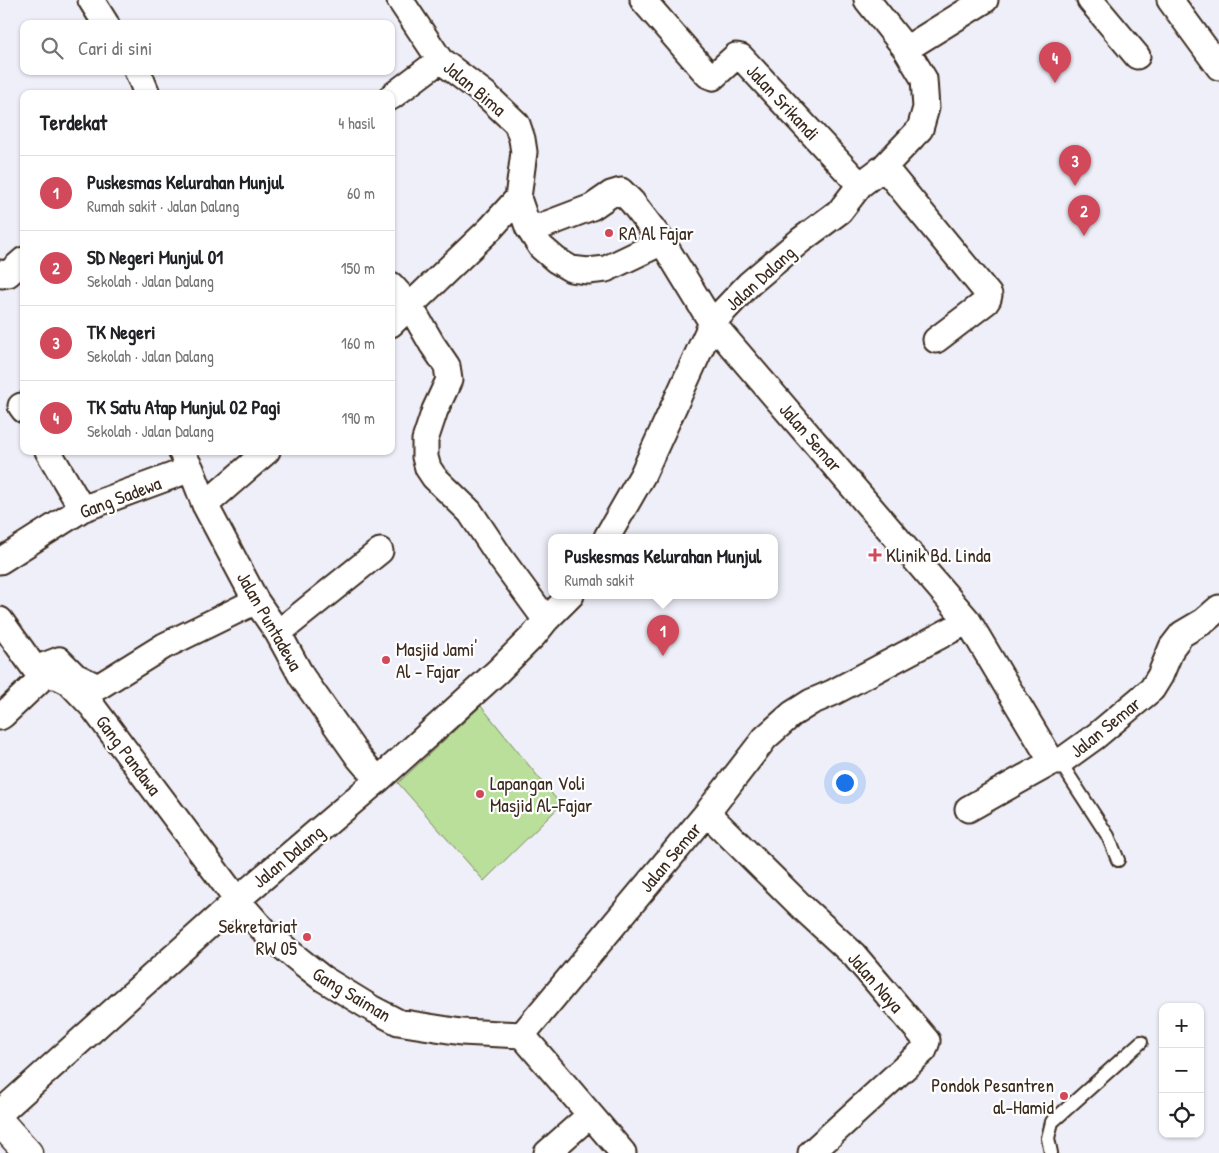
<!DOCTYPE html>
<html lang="id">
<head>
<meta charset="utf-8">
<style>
	body { margin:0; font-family:"Patrick Hand",sans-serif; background:#f6f6f6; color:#202124 }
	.controls { position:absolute; right:15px; bottom:15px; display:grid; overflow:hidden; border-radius:10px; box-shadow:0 1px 4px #0004 }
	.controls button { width:45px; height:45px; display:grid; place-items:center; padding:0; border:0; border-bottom:1px solid #e0e0e0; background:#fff; color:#202124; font:25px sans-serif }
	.you { position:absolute; left:844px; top:782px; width:18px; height:18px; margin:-12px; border:4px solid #fff; border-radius:50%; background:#1a73e8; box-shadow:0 0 0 8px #1a73e833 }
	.badge { display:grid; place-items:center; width:32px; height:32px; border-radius:50%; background:#d1495b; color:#fff; font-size:16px; font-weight:700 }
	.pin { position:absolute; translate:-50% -41px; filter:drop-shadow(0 1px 2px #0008) }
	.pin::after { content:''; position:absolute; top:26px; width:18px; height:15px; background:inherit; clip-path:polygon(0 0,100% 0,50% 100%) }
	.popup { position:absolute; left:548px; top:534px; width:230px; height:65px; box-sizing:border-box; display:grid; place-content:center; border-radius:10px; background:#fff; filter:drop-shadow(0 1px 4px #0005); font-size:16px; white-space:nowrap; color:#757577 }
	.popup b { font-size:19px; color:#202124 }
	.popup::after { content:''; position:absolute; left:50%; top:100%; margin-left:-10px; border:10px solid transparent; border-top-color:#fff }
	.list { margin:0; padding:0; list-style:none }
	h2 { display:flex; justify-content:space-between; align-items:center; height:65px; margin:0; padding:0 20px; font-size:21px }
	h2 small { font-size:16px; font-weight:400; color:#757577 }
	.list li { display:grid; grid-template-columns:32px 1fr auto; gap:15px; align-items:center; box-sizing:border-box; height:75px; padding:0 20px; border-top:1px solid #e0e0e0 }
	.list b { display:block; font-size:19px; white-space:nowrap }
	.list p { margin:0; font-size:16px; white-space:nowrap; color:#757577 }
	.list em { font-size:16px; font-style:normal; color:#757577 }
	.icon { flex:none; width:28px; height:28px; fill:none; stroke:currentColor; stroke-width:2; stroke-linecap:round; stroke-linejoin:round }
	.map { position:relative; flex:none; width:1219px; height:1153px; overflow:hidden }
	.search { position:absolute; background:#fff; box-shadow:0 1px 4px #0004; left:20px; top:20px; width:375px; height:55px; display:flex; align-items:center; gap:12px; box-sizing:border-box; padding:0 18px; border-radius:10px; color:#757577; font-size:19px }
	.panel { position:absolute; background:#fff; box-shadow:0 1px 4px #0004; left:20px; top:90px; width:375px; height:365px; border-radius:10px }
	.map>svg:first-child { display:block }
</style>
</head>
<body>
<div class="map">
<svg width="1219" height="1153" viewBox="0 0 1219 1153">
	<rect width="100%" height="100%" fill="#efeff9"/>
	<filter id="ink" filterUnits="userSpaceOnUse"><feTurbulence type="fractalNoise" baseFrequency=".02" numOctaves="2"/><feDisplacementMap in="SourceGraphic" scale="10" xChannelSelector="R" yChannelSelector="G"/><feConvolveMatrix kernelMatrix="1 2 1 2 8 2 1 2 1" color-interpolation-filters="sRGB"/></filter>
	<g filter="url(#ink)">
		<path fill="#b9df9a" stroke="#7a845c" d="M481 706 561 805 484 881 398 783Z"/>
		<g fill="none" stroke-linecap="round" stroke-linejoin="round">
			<g stroke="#3b2a1e" stroke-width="16">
				<path id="lane" d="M1060 762 1108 836 1118 860
					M1051 1153 1048 1138 1052 1122 1141 1042"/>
			</g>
			<g stroke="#3b2a1e" stroke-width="29">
				<path id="street" d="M91 0 106 24
					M400 0 440 60 485 94 517 124 522 139 524 152 518 198 528 227 541 247 556 260 571 269 588 271 606 269 652 247 661 240 663 243 712 323 968 621 1052 762H1060L1096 736 1152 689 1160 676 1172 647 1182 634 1204 621 1219 608
					M643 0 708 75 713 77 736 56 741 57 860 185
					M1090 0 1137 56
					M1170 0 1219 67
					M906 49 985 0
					M137 71 141 79 147 94
					M391 97 440 60
					M884 167 989 295 988 299 986 302 936 340
					M528 227 542 226 592 207 611 194 621 191 632 202 661 240
					M0 273 2 275 8 274 24 260
					M391 285 410 306 432 344 447 366 449 380 435 410 425 440V457L428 468 434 477 470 512 502 560 546 620
					M391 324 491 228 518 198
					M21 406 24 410
					M48 451 82 509
					M181 451 191 469 205 505 256 601 278 633 302 677 359 758 378 780
					M205 505 267 451
					M607 537 642 476 712 323 749 284 801 240 840 211 860 185 884 167 920 129 926 108 924 79 906 49 867 0
					M0 561 82 509 191 469
					M0 620 35 669 59 660 75 676 98 687 164 646 256 601
					M278 633 380 551
					M0 717 3 715 44 676H57L69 682 92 706 237 900 266 933 299 960 322 978 371 1008 398 1022 461 1032 522 1035
					M968 809 1052 762
					M707 813 803 908 854 955 927 1041 924 1050 811 1153
					M522 1035 707 813 765 738 792 714 811 702 832 693 968 621
					M522 1035 623 1153
					M0 1113 237 900 378 780 431 732 498 671 534 635 546 620 571 595
					M547 1153 590 1115"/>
			</g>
			<g stroke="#3b2a1e" stroke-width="31">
				<path id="secondary" d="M0 1122 28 1153"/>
			</g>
			<use href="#lane" stroke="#fff" stroke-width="12"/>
			<use href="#street" stroke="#fff" stroke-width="25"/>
			<use href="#secondary" stroke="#fff" stroke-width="28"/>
		</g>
	</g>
	<g fill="#d1495b" stroke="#fff" stroke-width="2">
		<circle cx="609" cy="233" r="5"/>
		<path d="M872.5 547.5h5v5h5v5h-5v5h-5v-5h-5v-5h5z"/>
		<circle cx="386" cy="660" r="5"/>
		<circle cx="480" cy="794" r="5"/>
		<circle cx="307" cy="937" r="5"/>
		<circle cx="1064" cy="1096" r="5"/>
	</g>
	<g text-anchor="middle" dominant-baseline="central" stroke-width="4.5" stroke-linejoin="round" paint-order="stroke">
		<g font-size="19" fill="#3b2a1e" stroke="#fff">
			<text transform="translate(475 88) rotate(40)">Jalan Bima</text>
			<text transform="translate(783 102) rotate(47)">Jalan Srikandi</text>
			<text transform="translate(760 278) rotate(-42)">Jalan Dalang</text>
			<text transform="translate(811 437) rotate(49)">Jalan Semar</text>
			<text transform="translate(120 497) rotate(-21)">Gang Sadewa</text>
			<text transform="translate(270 621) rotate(60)">Jalan Puntadewa</text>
			<text transform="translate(1105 727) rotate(-39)">Jalan Semar</text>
			<text transform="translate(129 755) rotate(53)">Gang Pandawa</text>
			<text transform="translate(288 856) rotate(-40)">Jalan Dalang</text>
			<text transform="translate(670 857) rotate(-50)">Jalan Semar</text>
			<text transform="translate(876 982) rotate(49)">Jalan Naya</text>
			<text transform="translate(352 994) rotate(31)">Gang Saiman</text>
		</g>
		<g font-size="19" fill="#3b2a1e" stroke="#fff" text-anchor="start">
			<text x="619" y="233">RA Al Fajar</text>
			<text x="886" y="555">Klinik Bd. Linda</text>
			<text x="396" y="649">Masjid Jami'<tspan x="396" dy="22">Al - Fajar</tspan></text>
			<text x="490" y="783">Lapangan Voli<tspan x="490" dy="22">Masjid Al-Fajar</tspan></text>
			<text x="297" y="926" text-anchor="end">Sekretariat<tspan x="297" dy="22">RW 05</tspan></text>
			<text x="1054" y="1085" text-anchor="end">Pondok Pesantren<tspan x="1054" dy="22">al-Hamid</tspan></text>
		</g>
	</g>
</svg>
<div class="controls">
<button>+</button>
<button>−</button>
<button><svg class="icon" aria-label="locate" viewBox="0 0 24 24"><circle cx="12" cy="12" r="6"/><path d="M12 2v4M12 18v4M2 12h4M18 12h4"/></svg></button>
</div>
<div class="you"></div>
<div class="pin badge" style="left:663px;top:656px">1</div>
<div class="popup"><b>Puskesmas Kelurahan Munjul</b>Rumah sakit</div>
<div class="pin badge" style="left:1084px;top:236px">2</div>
<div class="pin badge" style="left:1075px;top:186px">3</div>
<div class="pin badge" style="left:1055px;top:83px">4</div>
<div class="search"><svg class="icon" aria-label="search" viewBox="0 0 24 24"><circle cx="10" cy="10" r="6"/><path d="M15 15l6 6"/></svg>Cari di sini</div>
<section class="panel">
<h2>Terdekat<small>4 hasil</small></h2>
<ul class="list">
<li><span class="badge">1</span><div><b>Puskesmas Kelurahan Munjul</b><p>Rumah sakit · Jalan Dalang</p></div><em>60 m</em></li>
<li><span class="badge">2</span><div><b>SD Negeri Munjul 01</b><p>Sekolah · Jalan Dalang</p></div><em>150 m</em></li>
<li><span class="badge">3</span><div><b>TK Negeri</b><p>Sekolah · Jalan Dalang</p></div><em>160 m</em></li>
<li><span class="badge">4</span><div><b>TK Satu Atap Munjul 02 Pagi</b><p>Sekolah · Jalan Dalang</p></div><em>190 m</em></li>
</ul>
</section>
</div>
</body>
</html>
